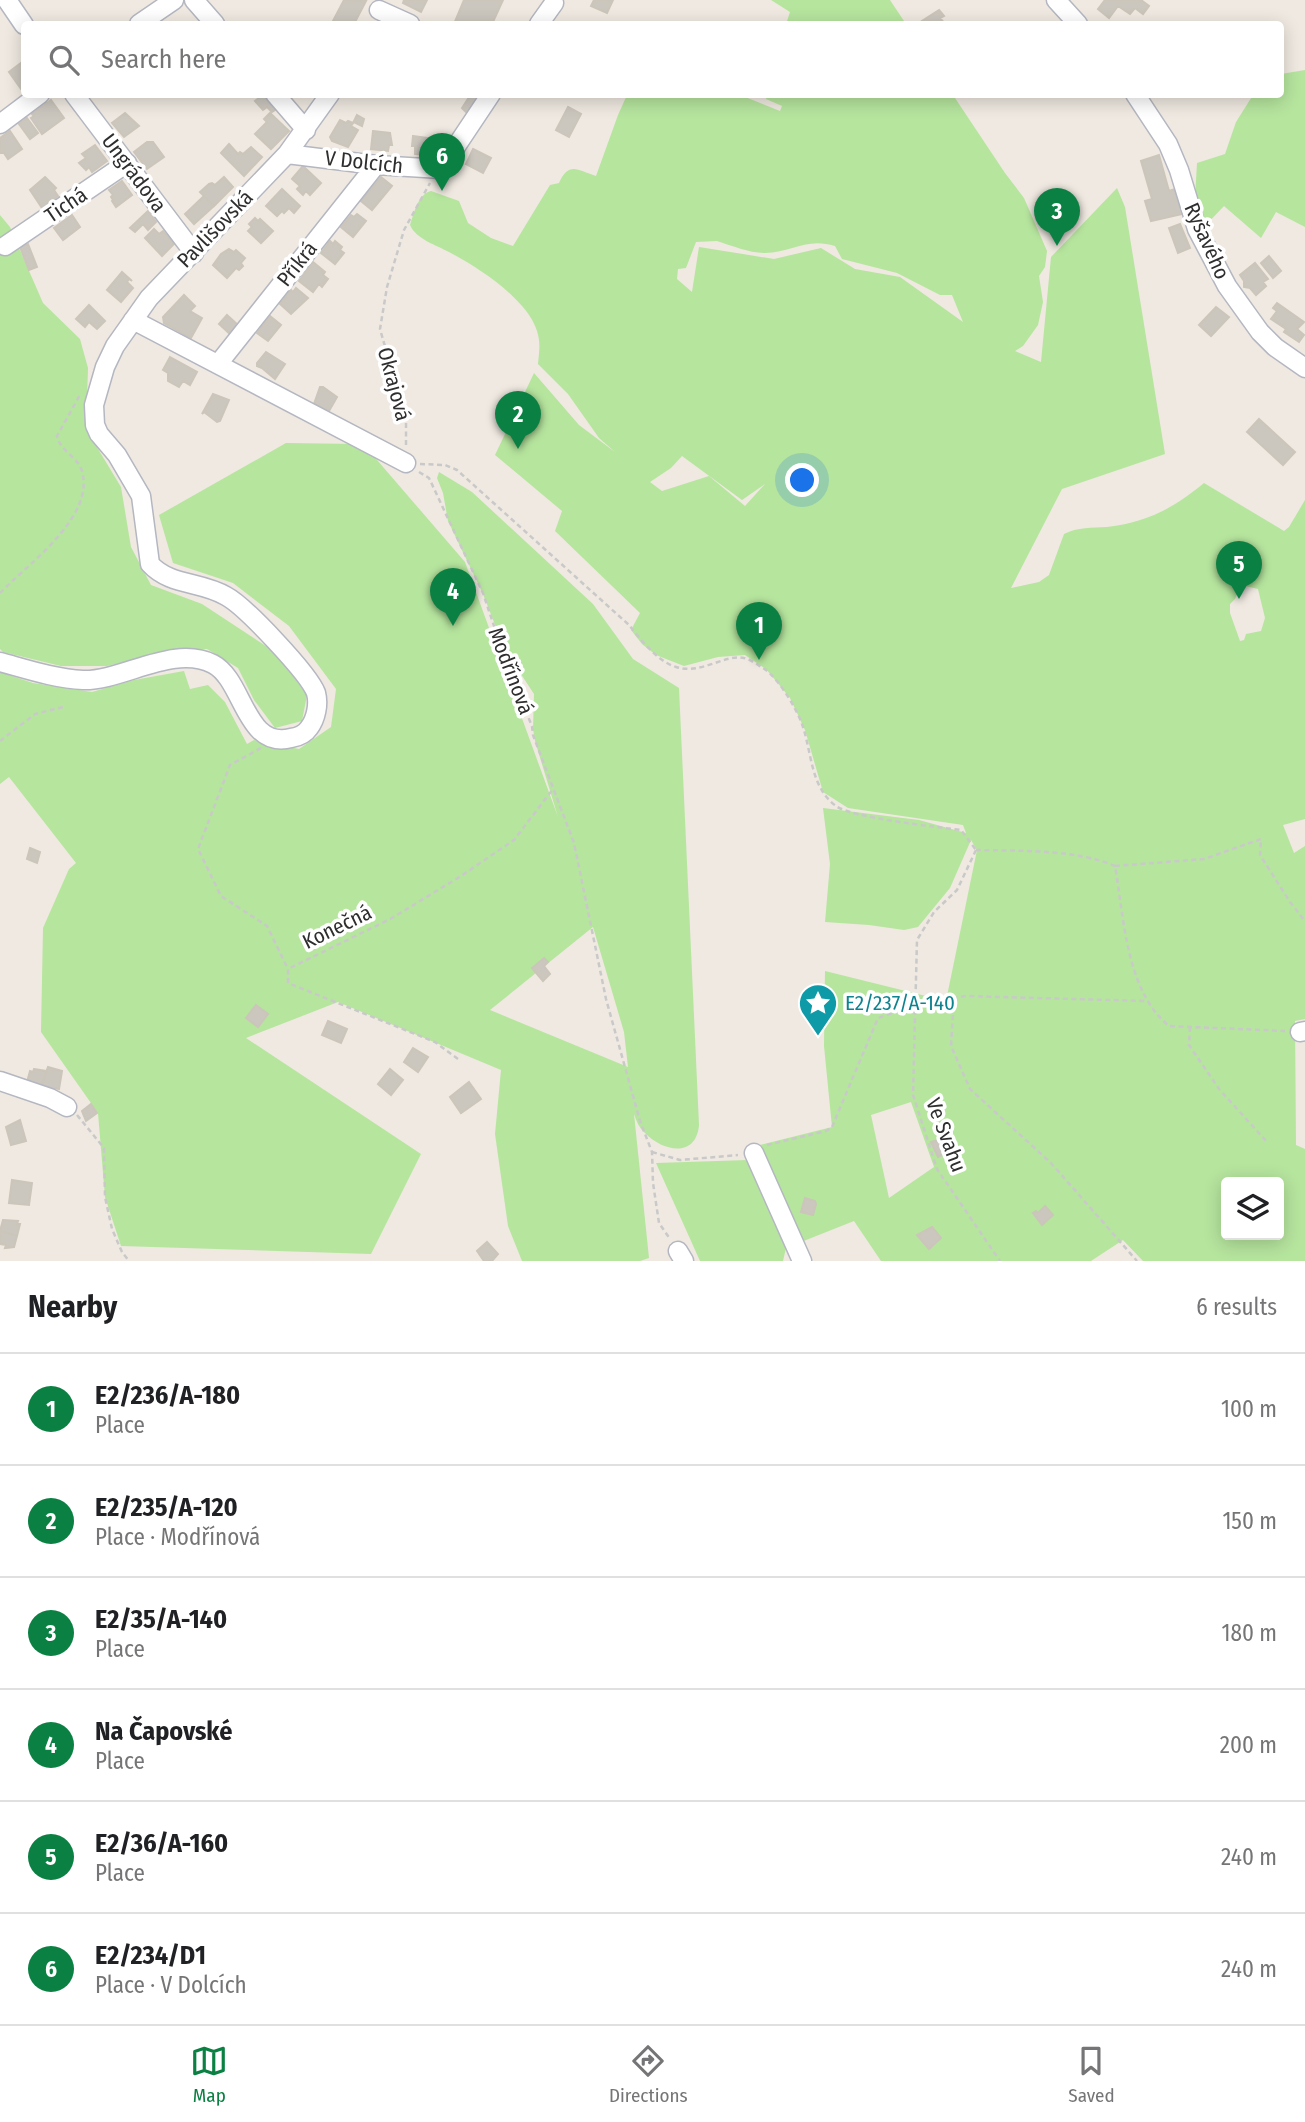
<!DOCTYPE html>
<html lang="en">
<head>
<meta charset="utf-8">
<style>
	body { margin:0; font-family:"Fira Sans Condensed",sans-serif; background:#f6f6f6; color:#202124 }
	.controls { position:absolute; right:21px; bottom:21px; display:grid; overflow:hidden; border-radius:7px; box-shadow:0 4px 18px #0003 }
	.controls button { width:63px; height:63px; display:grid; place-items:center; padding:0; border:0; border-bottom:2px solid #e0e0e0; background:#fff; color:#202124; font:35px sans-serif }
	.you { position:absolute; left:803px; top:481px; width:24px; height:24px; margin:-18px; border:5px solid #fff; border-radius:50%; background:#1a73e8; box-shadow:0 0 0 10px #1a73e833 }
	.badge { display:grid; place-items:center; width:46px; height:46px; border-radius:50%; background:#0b8043; color:#fff; font-size:23px; font-weight:700 }
	.pin { position:absolute; translate:-50% -58px; filter:drop-shadow(0 2px 4px #0008) }
	.pin::after { content:''; position:absolute; top:37px; width:24px; height:21px; background:inherit; clip-path:polygon(0 0,100% 0,50% 100%) }
	.list { margin:0; padding:0; list-style:none }
	h2 { display:flex; justify-content:space-between; align-items:center; height:91px; margin:0; padding:0 28px; font-size:30px }
	h2 small { font-size:23px; font-weight:400; color:#757577 }
	.list li { display:grid; grid-template-columns:46px 1fr auto; gap:21px; align-items:center; box-sizing:border-box; height:112px; padding:0 28px; border-top:2px solid #e0e0e0 }
	.list b { display:block; font-size:26px; white-space:nowrap }
	.list p { margin:0; font-size:23px; white-space:nowrap; color:#757577 }
	.list em { font-size:23px; font-style:normal; color:#757577 }
	.icon { flex:none; width:38px; height:38px; fill:none; stroke:currentColor; stroke-width:2; stroke-linecap:round; stroke-linejoin:round }
	.map { position:relative; flex:none; width:1305px; height:1261px; overflow:hidden }
	.search { position:absolute; background:#fff; box-shadow:0 4px 18px #0003; left:21px; right:21px; top:21px; height:77px; display:flex; align-items:center; gap:18px; box-sizing:border-box; padding:0 24px; border-radius:7px; color:#757577; font-size:26px }
	.sheet { height:763px; background:#fff }
	nav { display:flex; justify-content:space-around; align-items:center; box-sizing:border-box; height:98px; border-top:2px solid #e0e0e0; background:#fff; font-size:19px; color:#757577 }
	nav a { display:grid; justify-items:center; gap:4px }
	nav .on { color:#0b8043 }
	.map>svg:first-child { display:block }
</style>
</head>
<body>
<div class="map">
<svg width="1305" height="1261" viewBox="0 0 1305 1261">
	<rect width="100%" height="100%" fill="#efe9e1"/>
	<path fill="#b6e59e" fill-rule="evenodd" d="M771 0H890L906 24H786L790 12Z
		M1305 70V227L1276 212 1261 238 1224 206 1203 228 1195 198 1197 163 1225 154 1236 122 1253 95 1280 94 1281 74Z
		M627 95H740L780 111 782 106 766 99 767 95H953L1005 173 1024 198 1047 251 1045 267 1039 276 1043 302 1038 325 1023 346 1015 351 1041 362 1051 257 1117 188 1125 207 1165 454 1062 489 1011 588 1039 582 1049 575 1064 534C1078 527 1092 528 1107 527 1148 522 1172 509 1204 483L1284 531 1289 527 1305 500V819L1283 825 1294 853 1305 846V1019L1295 1021 1296 1145 1305 1149V1261H1143L1123 1240 1091 1261H881L854 1221 786 1248 783 1261H700L656 1163 748 1160 756 1146 832 1127 824 1046 825 971 946 1001 977 850 971 840 950 888 918 927 904 930 869 925 825 922 830 864 823 808 919 820 966 833 963 825 848 808 823 792 805 730 790 698 766 669 745 655 718 657 684 666 656 655 642 644 631 630 640 613 555 531 562 511 495 455 534 373 579 425 615 452 599 438 568 394 538 364C539 353 541 343 537 331 527 299 478 267 449 252 436 245 416 239 410 225 414 213 418 194 431 191L459 201 468 223 491 238 513 246 550 185 559 183C569 161 577 170 596 176L618 115ZM717 241C733 246 749 253 765 253 792 252 807 237 835 246L842 259 897 273 940 295H952L963 322 900 277 855 269 821 248 774 259 699 247 692 292 677 279 678 269 686 268 696 242ZM682 456 742 500 765 484 745 506 709 476 662 491 650 482 671 468ZM1241 585 1258 589 1265 618 1261 631 1246 634 1244 640 1240 641 1230 613V604L1235 599ZM911 1102 934 1167 889 1198 871 1115ZM1226 1182H1279V1235H1226Z
		M0 215 10 227 43 303 80 339 88 368 86 429 121 487 131 547 151 585 202 604 275 652 307 695 302 721 275 728 254 700 238 668 207 649 169 651 107 666H61L3 652 0 649Z
		M286 443 357 444 371 453 465 562 558 817 535 741 533 729 534 694 504 648 483 594 448 521 443 493 437 478 439 472 472 492 593 604 633 659 679 688 699 1125C696 1159 662 1151 645 1133 639 1128 636 1120 634 1114L649 1258 640 1261H522L508 1226 495 1134 501 1070 338 1002 246 1038 421 1154 371 1254 121 1246 105 1197 98 1113 41 1032 43 928 69 869 76 863 9 777 0 784V672L33 683 92 692 134 680 184 671 190 689 208 685 225 702 247 744 254 740 299 749 331 727 336 689 289 626 233 583 173 563 159 515ZM593 927 624 1032 628 1067 490 1010Z"/>
	<path fill="#cbc7bf" stroke="#cbc5ba" stroke-width="2" d="M344 0 366 1 354 24H341L333 21Z
		M404 0H427L421 12 403 3Z
		M464 0H503L492 24H454Z
		M594 0H613L607 13 591 6Z
		M1105 0H1141L1149 6 1143 14 1135 8 1130 14 1118 6 1109 18 1098 9Z
		M939 10 944 16 940 18 945 24H925L922 21Z
		M21 63 24 67V87L21 89 9 72Z
		M471 94 481 96 468 114 462 108Z
		M263 95 275 110 272 112 267 107 263 110 255 101Z
		M51 100 64 118 42 134 31 118 34 116 32 114Z
		M568 107 581 114 569 137 556 130Z
		M125 113 139 126 124 137 112 123Z
		M270 113 289 131 271 149 255 134 267 122 264 119Z
		M357 115 364 119 362 126 354 122 351 126 358 130 348 147 332 141 330 137 340 120 346 123 348 121 353 123Z
		M27 118 38 133 30 139 19 124Z
		M10 131 22 149 8 159 4 153H0V138Z
		M373 131 390 133 392 145H389L388 151 371 149Z
		M413 136 436 139 435 155 415 154V146H412Z
		M147 142H153L164 157 147 169 134 152Z
		M229 144 238 154 240 152 243 154 251 147 262 157 244 176 221 153Z
		M95 145 107 161 92 172 89 167 86 170 79 163 86 158 82 154Z
		M473 149 491 158 483 173 466 164Z
		M1159 155 1169 191 1175 189 1182 214 1151 221 1145 201 1152 199 1141 161Z
		M303 166 321 183 310 195 306 191 303 195 297 189 300 186 292 179Z
		M45 177 56 188 54 190 58 196 42 208 30 190Z
		M224 177 233 187 214 206 200 192 209 184 212 183 215 185Z
		M381 177 392 186 372 210 361 201Z
		M122 181 132 195 116 207 112 201 113 200 111 197 113 195 109 190Z
		M282 189 300 206 294 213 289 208 284 213 282 211 277 216 266 206Z
		M204 196 214 206 194 224 185 214Z
		M148 211 156 222 148 230 143 224 135 232 130 228Z
		M357 214 366 221 353 237 341 227 351 215 354 217Z
		M72 215 80 227 63 240 54 228Z
		M255 218 258 221 260 219 273 231 261 243 248 231 252 227 249 224Z
		M1180 224 1190 248 1178 253 1169 228Z
		M154 229 159 234 163 231 174 244 162 256 145 238Z
		M330 241 333 244 335 241 342 247 340 250 344 253 335 264 321 253Z
		M28 244 37 267 29 270 20 247Z
		M229 249 234 252 236 250 245 258 241 263 243 266 239 270 236 268 227 278 213 265 221 254Z
		M1269 256 1281 271 1273 278 1261 263Z
		M313 262 325 272 323 275 328 279 322 287 319 284 313 292 299 281Z
		M1255 263 1268 279 1263 282 1266 286 1256 295 1250 288 1244 287V281L1240 275Z
		M122 272 132 281 129 279 127 282 133 288 121 302 107 290Z
		M296 288 308 298 291 314 280 304 291 290 293 292Z
		M184 295 195 306 190 311 202 318 191 338 164 323 163 317Z
		M1277 303 1304 322 1297 329 1304 335 1299 342 1284 332 1286 329 1271 319 1277 311 1273 308Z
		M89 305 105 321 97 329 89 322 85 327 76 319Z
		M1216 307 1229 317 1211 336 1199 325Z
		M227 315 238 325 230 334 219 324Z
		M270 316 281 325 268 341 257 333Z
		M266 352 285 364 275 379 262 368 257 366V363Z
		M170 357 197 372 190 385 183 381 179 387 168 381V373L163 370Z
		M320 387H323L337 397 329 411 314 404Z
		M213 394 229 400 220 421 217 422 204 412 202 414Z
		M1259 419 1295 452 1283 465 1247 432Z
		M30 848 40 852 37 863 27 859Z
		M544 958 548 962 544 966 550 974 543 981 532 968Z
		M256 1005 268 1014 258 1027 246 1018Z
		M328 1021 347 1029 341 1043 322 1035Z
		M413 1048 428 1057 418 1072 404 1062Z
		M48 1067 62 1071 59 1089 55 1088 54 1091 41 1087Z
		M34 1069 47 1071 41 1087 27 1082 30 1071 33 1072Z
		M390 1069 403 1080 391 1095 378 1084Z
		M469 1082 481 1099 461 1113 450 1097Z
		M91 1104 97 1113 86 1121 82 1111Z
		M20 1120 26 1141 11 1145 6 1127Z
		M942 1139 947 1153 938 1157 931 1142Z
		M12 1180 32 1183 29 1205 9 1203Z
		M805 1198 815 1201 816 1204 813 1215 801 1212Z
		M1045 1206 1053 1215 1042 1225 1033 1213 1036 1211 1038 1213Z
		M3 1220 18 1221 17 1224H20L17 1236 0 1231Z
		M932 1227 941 1238 929 1249 917 1235Z
		M0 1231 17 1236 14 1247 5 1248 6 1245 0 1244Z
		M487 1242 498 1254 492 1261H484L477 1251Z"/>
	<g fill="none" stroke-linecap="round" stroke-linejoin="round">
		<g stroke="#b4b7c1" stroke-width="21">
			<path id="minor" d="M7 0 24 25
				M194 0 215 24
				M1056 0 1078 24
				M379 10 410 24
				M139 24 174 0
				M539 24 554 3
				M74 94 194 253
				M275 94 306 130
				M1135 94 1168 144 1179 170 1197 229 1227 286 1260 332 1275 347 1305 368
				M0 124 40 94
				M287 154 376 165 441 169 491 94
				M5 246 127 163
				M133 320 406 463
				M218 364 376 165
				M0 662C26 669 56 679 83 680 123 681 173 644 213 664 244 680 245 750 291 738 298 737 305 734 309 728 316 719 319 704 316 693 309 674 245 606 226 596 201 581 170 586 150 564L141 496 117 455 99 434 95 425 94 405 105 367 115 346 149 298 287 154 330 94
				M1300 1032 1305 1031
				M0 1081 50 1098 67 1107
				M754 1153 802 1261
				M678 1251 684 1261"/>
		</g>
		<path stroke="#c9c9c9" stroke-width="2.5" stroke-dasharray="5 3.5" stroke-linecap="butt" d="M406 445V420L380 329 387 287 404 230 430 183
			M420 464 445 465 457 470 629 625C641 640 657 661 676 667 701 675 724 654 744 658 750 659 758 665 763 668 777 676 797 709 802 724 812 752 810 787 836 806 852 818 938 827 961 830L976 850
			M419 472 429 478 483 593 511 677 532 726 533 735 574 843 606 999 640 1121 652 1152 653 1183 659 1223 670 1239
			M0 593C29 563 95 517 82 471 77 456 60 451 57 436L81 393
			M0 741 35 714 63 707
			M261 748 230 765 198 849 221 896 267 926 288 969
			M976 850 957 890 934 912 917 940 913 1095 937 1169 1000 1261
			M976 850C1019 851 1076 849 1115 866 1124 918 1126 991 1169 1026L1285 1031
			M1115 866 1204 859 1261 839 1260 855 1290 902 1305 921
			M954 998 951 1046 970 1089 1051 1163 1137 1261
			M1190 1027 1189 1045 1219 1089 1268 1143
			M458 1059 435 1042 288 983V969L392 918 461 876 514 840 553 789
			M77 1115 104 1148 105 1197 112 1229 122 1252 129 1261
			M767 1145 826 1131 832 1127 878 1018 915 1005 965 996 1146 1001
			M652 1152 680 1160 738 1155"/>
		<use href="#minor" stroke="#fff" stroke-width="18"/>
	</g>
	<defs>
		<g id="sight-pin" transform="scale(2.0125)"><path d="M0 17L-7.5 6A9.5 9.5 0 1 1 7.5 6Z" fill="#0f9aa8" stroke="#fff"/><path d="M0-6L1.8-2.2L6-1.7L2.9 1.2L3.7 5.4L0 3.3L-3.7 5.4L-2.9 1.2L-6-1.7L-1.8-2.2Z" fill="#fff"/></g>
	</defs>
	<g fill-rule="evenodd">
		<use href="#sight-pin" x="818" y="1003"/>
	</g>
	<g text-anchor="middle" dominant-baseline="central" stroke-width="7" stroke-linejoin="round" paint-order="stroke">
		<g font-size="21" fill="#2e2e2e" stroke="#fff">
			<text transform="translate(364 162) rotate(6)">V Dolcích</text>
			<text transform="translate(134 173) rotate(53)">Ungrádova</text>
			<text transform="translate(66 205) rotate(-34)">Tichá</text>
			<text transform="translate(215 229) rotate(-46)">Pavlišovská</text>
			<text transform="translate(1207 241) rotate(66)">Ryšavého</text>
			<text transform="translate(297 264) rotate(-52)">Příkrá</text>
			<text transform="translate(394 384) rotate(75)">Okrajová</text>
			<text transform="translate(511 671) rotate(69)">Modřínová</text>
			<text transform="translate(337 927) rotate(-26)">Konečná</text>
			<text transform="translate(946 1135) rotate(69)">Ve Svahu</text>
		</g>
		<g font-size="21" fill="#0d838f" stroke="#fff" text-anchor="start">
			<text x="845" y="1003">E2/237/A-140</text>
		</g>
	</g>
</svg>
<div class="controls">
<button><svg class="icon" aria-label="layers" viewBox="0 0 24 24"><path d="M12 4l9 5-9 5-9-5zM3 14l9 5 9-5"/></svg></button>
</div>
<div class="you"></div>
<div class="pin badge" style="left:759px;top:660px">1</div>
<div class="pin badge" style="left:518px;top:449px">2</div>
<div class="pin badge" style="left:1057px;top:246px">3</div>
<div class="pin badge" style="left:453px;top:626px">4</div>
<div class="pin badge" style="left:1239px;top:599px">5</div>
<div class="pin badge" style="left:442px;top:191px">6</div>
<div class="search"><svg class="icon" aria-label="search" viewBox="0 0 24 24"><circle cx="10" cy="10" r="6"/><path d="M15 15l6 6"/></svg>Search here</div>
</div>
<section class="sheet">
<h2>Nearby<small>6 results</small></h2>
<ul class="list">
<li><span class="badge">1</span><div><b>E2/236/A-180</b><p>Place</p></div><em>100 m</em></li>
<li><span class="badge">2</span><div><b>E2/235/A-120</b><p>Place · Modřínová</p></div><em>150 m</em></li>
<li><span class="badge">3</span><div><b>E2/35/A-140</b><p>Place</p></div><em>180 m</em></li>
<li><span class="badge">4</span><div><b>Na Čapovské</b><p>Place</p></div><em>200 m</em></li>
<li><span class="badge">5</span><div><b>E2/36/A-160</b><p>Place</p></div><em>240 m</em></li>
<li><span class="badge">6</span><div><b>E2/234/D1</b><p>Place · V Dolcích</p></div><em>240 m</em></li>
</ul>
</section>
<nav>
<a class="on"><svg class="icon" aria-label="map" viewBox="0 0 24 24"><path d="M3 6l6-2 6 2 6-2v14l-6 2-6-2-6 2zM9 4v14M15 6v14"/></svg>Map</a>
<a><svg class="icon" aria-label="directions" viewBox="0 0 24 24"><path d="M12 3l9 9-9 9-9-9zM9 14v-3h6M13 9l2 2-2 2"/></svg>Directions</a>
<a><svg class="icon" aria-label="saved" viewBox="0 0 24 24"><path d="M7 4h10v16l-5-4-5 4z"/></svg>Saved</a>
</nav>
</body>
</html>
